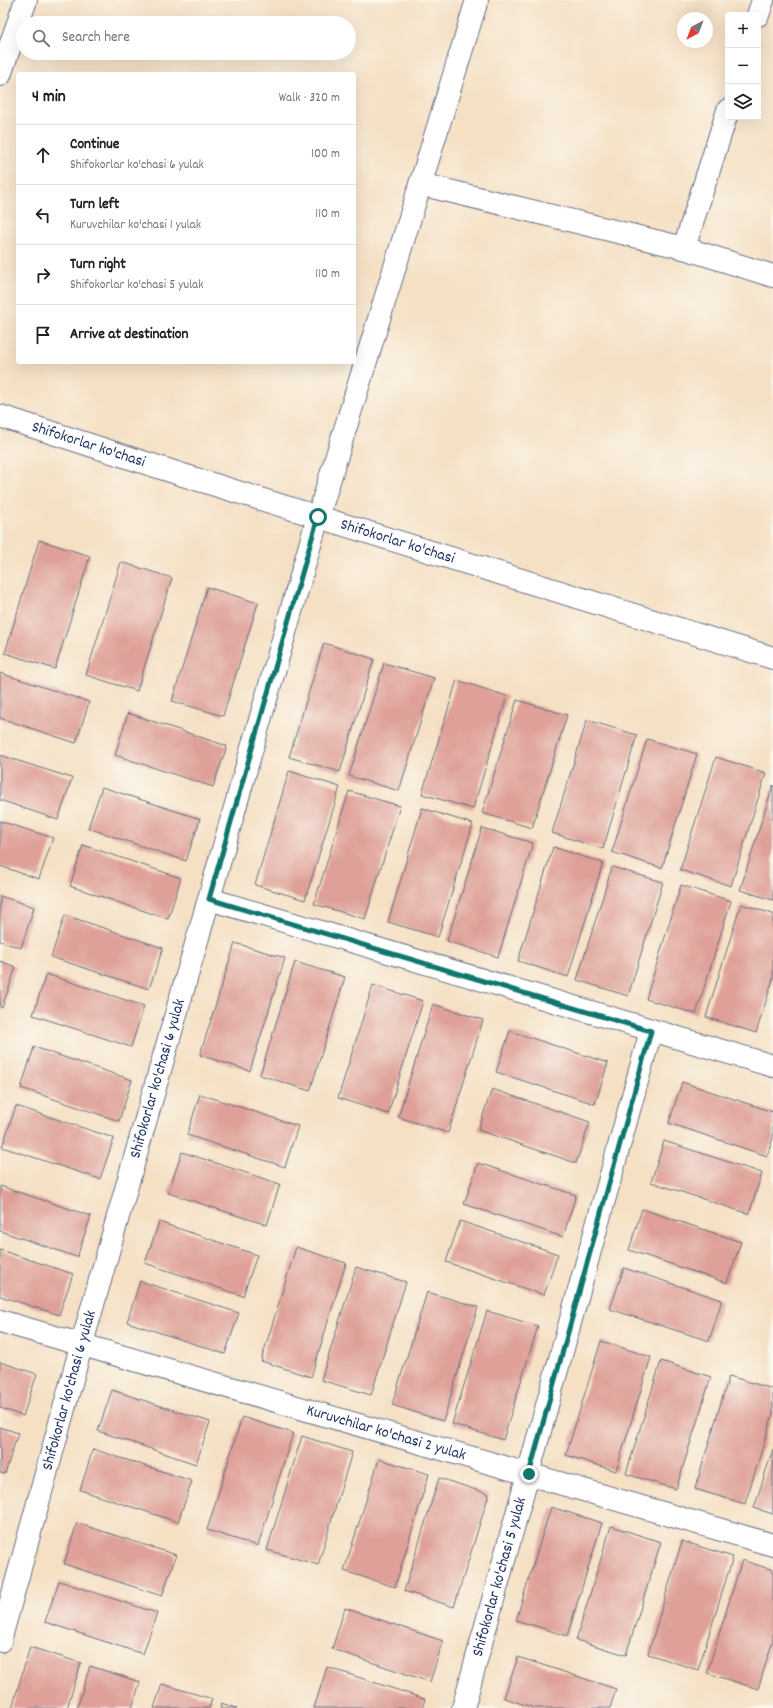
<!DOCTYPE html>
<html lang="en">
<head>
<meta charset="utf-8">
<style>
	body { margin:0; font-family:Dekko,sans-serif; background:#f2f2f2; color:#202124 }
	.controls { position:absolute; right:12px; top:12px; display:grid; overflow:hidden; border-radius:4px; box-shadow:0 4px 16px #0002 }
	.controls button { width:36px; height:36px; display:grid; place-items:center; padding:0; border:0; border-bottom:1px solid #e0e0e0; background:#fff; color:#202124; font:20px sans-serif }
	.compass { position:absolute; left:677px; top:12px; width:36px; height:36px; border-radius:50%; background:#fff; box-shadow:0 4px 16px #0002; rotate:222deg }
	.stop { position:absolute; width:12px; height:12px; margin:-9px; border:3px solid #0f766e; border-radius:50%; background:#fff }
	.stop.end { background:#0f766e; border-color:#fff; box-shadow:0 1px 4px #0008 }
	.list { margin:0; padding:0; list-style:none }
	h2 { display:flex; justify-content:space-between; align-items:center; height:52px; margin:0; padding:0 16px; font-size:17px }
	h2 small { font-size:13px; font-weight:400; color:#757577 }
	.list li { display:grid; grid-template-columns:26px 1fr auto; gap:12px; align-items:center; box-sizing:border-box; height:60px; padding:0 16px; border-top:1px solid #e0e0e0 }
	.list b { display:block; font-size:15px; white-space:nowrap }
	.list p { margin:0; font-size:13px; white-space:nowrap; color:#757577 }
	.list em { font-size:13px; font-style:normal; color:#757577 }
	.icon { flex:none; width:22px; height:22px; fill:none; stroke:currentColor; stroke-width:2; stroke-linecap:round; stroke-linejoin:round }
	.map { position:relative; flex:none; width:773px; height:1708px; overflow:hidden }
	.search { position:absolute; background:#fff; box-shadow:0 4px 16px #0002; left:16px; top:16px; width:340px; height:44px; display:flex; align-items:center; gap:10px; box-sizing:border-box; padding:0 14px; border-radius:22px; color:#757577; font-size:15px }
	.panel { position:absolute; background:#fff; box-shadow:0 4px 16px #0002; left:16px; top:72px; width:340px; height:292px; border-radius:4px }
	.map>svg:first-child { display:block }
</style>
</head>
<body>
<div class="map">
<svg width="773" height="1708" viewBox="0 0 773 1708">
	<rect width="100%" height="100%" fill="#fbf7ec"/>
	<filter id="ink" filterUnits="userSpaceOnUse"><feTurbulence type="fractalNoise" baseFrequency=".025" numOctaves="2"/><feDisplacementMap in="SourceGraphic" scale="8" xChannelSelector="R" yChannelSelector="G"/><feConvolveMatrix kernelMatrix="1 2 1 2 8 2 1 2 1" color-interpolation-filters="sRGB"/></filter>
	<filter id="wash" filterUnits="userSpaceOnUse"><feTurbulence type="fractalNoise" baseFrequency=".012" numOctaves="4" result="noise"/><feDisplacementMap in="SourceGraphic" scale="16" xChannelSelector="R" yChannelSelector="G"/><feGaussianBlur stdDeviation="0.9" result="paint"/><feColorMatrix in="noise" values="0 0 0 0 0 0 0 0 0 0 0 0 0 0 0 0 0 1.4 0 .05"/><feComposite in="paint" operator="in"/></filter>
	<g filter="url(#wash)">
		<rect width="100%" height="100%" fill="#f5e0c4"/>
		<g id="blocks">
			<path fill="#dea098" d="M39 540 90 556 55 669 5 653Z
				M121 562 172 578 137 691 86 675Z
				M207 587 258 603 223 716 172 701Z
				M324 643 374 659 340 772 289 757Z
				M384 663 434 678 399 791 349 776Z
				M0 673 89 702 76 743 0 718Z
				M457 680 507 696 473 809 422 794Z
				M517 700 567 715 532 828 482 813Z
				M128 713 227 746 213 787 115 755Z
				M587 720 637 735 603 849 552 833Z
				M647 739 697 754 662 868 612 852Z
				M0 755 72 778 58 820 0 800Z
				M716 757 766 773 731 886 680 870Z
				M289 771 340 787 305 900 255 885Z
				M773 785V900L740 890Z
				M102 787 200 819 186 861 88 828Z
				M349 791 400 806 365 919 314 904Z
				M422 808 473 824 438 937 388 922Z
				M0 821 53 838 39 879 0 866Z
				M482 828 533 843 498 957 447 941Z
				M83 845 181 878 168 919 70 886Z
				M553 847 603 863 568 977 518 961Z
				M612 867 663 882 628 996 577 980Z
				M681 885 731 901 696 1014 646 999Z
				M0 896 34 907 21 948 0 941Z
				M741 904 773 914V979L756 1033 706 1017Z
				M65 915 163 948 149 989 51 957Z
				M235 943 285 958 250 1071 200 1055Z
				M0 961 16 967 2 1008 0 1007Z
				M295 962 345 977 310 1091 260 1075Z
				M46 974 144 1006 131 1047 33 1015Z
				M373 985 423 1001 388 1114 338 1098Z
				M433 1004 483 1020 448 1133 398 1117Z
				M510 1031 608 1063 595 1104 496 1072Z
				M34 1047 132 1080 119 1121 21 1088Z
				M682 1082 773 1112V1138L767 1156 669 1123Z
				M492 1089 590 1122 576 1163 478 1130Z
				M200 1094 298 1126 285 1167 187 1135Z
				M16 1106 114 1138 100 1179 2 1147Z
				M664 1141 762 1173 749 1214 651 1182Z
				M182 1152 280 1184 267 1225 168 1193Z
				M478 1163 576 1195 563 1237 464 1204Z
				M0 1186 91 1216 77 1257 0 1231Z
				M642 1209 741 1242 727 1283 629 1250Z
				M460 1221 558 1254 544 1295 446 1262Z
				M159 1222 257 1255 243 1296 145 1263Z
				M296 1247 346 1263 311 1377 261 1361Z
				M0 1250 73 1274 59 1315 0 1296Z
				M356 1267 406 1282 371 1395 321 1380Z
				M624 1268 722 1300 709 1341 610 1309Z
				M140 1281 239 1313 225 1354 127 1322Z
				M427 1292 478 1307 443 1421 392 1405Z
				M487 1311 538 1326 503 1440 452 1424Z
				M601 1341 651 1357 616 1471 566 1455Z
				M661 1361 711 1377 676 1489 626 1474Z
				M0 1362 37 1374 23 1416 0 1408Z
				M729 1376 773 1389V1414L745 1504 695 1489Z
				M112 1390 210 1422 196 1464 98 1431Z
				M242 1417 293 1433 258 1546 207 1530Z
				M0 1427 18 1433 5 1474 0 1473Z
				M302 1436 352 1452 318 1565 267 1550Z
				M93 1449 192 1481 178 1522 80 1490Z
				M773 1449V1514L754 1508Z
				M379 1459 429 1474 395 1587 344 1571Z
				M439 1478 489 1494 454 1607 404 1591Z
				M551 1507 602 1523 567 1636 516 1620Z
				M77 1523 176 1555 162 1596 64 1564Z
				M611 1526 661 1542 626 1655 576 1640Z
				M682 1541 733 1557 698 1670 648 1654Z
				M742 1560 773 1570V1640L758 1689 707 1673Z
				M59 1581 157 1613 143 1654 45 1622Z
				M345 1608 443 1641 430 1682 332 1649Z
				M30 1647 81 1663 67 1708H12Z
				M518 1657 616 1689 610 1708H535L504 1698Z
				M90 1666 140 1682 132 1708H77Z
				M327 1667 425 1699 422 1708H314Z
				M162 1684 212 1699 209 1708H154Z
				M221 1703 237 1708H220Z"/>
		</g>
	</g>
	<g filter="url(#ink)">
		<use href="#blocks" fill-opacity="0" stroke="#676d82" stroke-width="1"/>
		<g fill="none" stroke-linecap="round" stroke-linejoin="round">
			<g stroke="#676d82" stroke-width="24">
				<g id="minor">
					<path d="M758 15 763 0"/>
					<path d="M728 110 684 248 773 276"/>
					<path d="M420 184 684 248"/>
					<path d="M209 899 773 1066"/>
					<path id="s1" d="M0 1321 773 1545"/>
					<path id="s2" d="M0 1641 82 1343 318 517 477 0"/>
					<path id="s3" d="M463 1708 651 1031"/>
				</g>
			</g>
			<g stroke="#676d82" stroke-width="24">
				<g id="tertiary">
					<path id="s4" d="M0 416 183 475 773 658"/>
				</g>
			</g>
			<g stroke="#676d82" stroke-width="24">
				<path id="primary" d="M0 75 26 0"/>
			</g>
			<use href="#minor" stroke="#fff" stroke-width="22"/>
			<use href="#tertiary" stroke="#fff" stroke-width="22"/>
			<use href="#primary" stroke="#fff" stroke-width="22"/>
		</g>
	</g>
	<g fill="none" stroke-linecap="round" stroke-linejoin="round" filter="url(#ink)">
		<path stroke="#0f766e" stroke-width="5" d="M318 517 209 899 651 1031 529 1474"/>
	</g>
	<g text-anchor="middle" dominant-baseline="central" stroke-width="3.5" stroke-linejoin="round" paint-order="stroke">
		<g font-size="16" fill="#1b2f5e" stroke="#fbf7ec">
			<text stroke="none"><textPath href="#s4" startOffset="93">Shifokorlar ko'chasi</textPath></text>
			<text stroke="none"><textPath href="#s4" startOffset="417">Shifokorlar ko'chasi</textPath></text>
			<text stroke="none"><textPath href="#s2" startOffset="584">Shifokorlar ko'chasi 6 yulak</textPath></text>
			<text stroke="none"><textPath href="#s2" startOffset="260">Shifokorlar ko'chasi 6 yulak</textPath></text>
			<text stroke="none"><textPath href="#s1" startOffset="402">Kuruvchilar ko'chasi 2 yulak</textPath></text>
			<text stroke="none"><textPath href="#s3" startOffset="136">Shifokorlar ko'chasi 5 yulak</textPath></text>
		</g>
	</g>
</svg>
<div class="controls">
<button>+</button>
<button>−</button>
<button><svg class="icon" aria-label="layers" viewBox="0 0 24 24"><path d="M12 4l9 5-9 5-9-5zM3 14l9 5 9-5"/></svg></button>
</div>
<svg class="compass" viewBox="-18 -18 36 36"><path d="M0-13l5 13h-10z" fill="#e53935"/><path d="M0 13l5-13h-10z" fill="#757577"/></svg>
<div class="stop" style="left:318px;top:517px"></div>
<div class="stop end" style="left:529px;top:1474px"></div>
<div class="search"><svg class="icon" aria-label="search" viewBox="0 0 24 24"><circle cx="10" cy="10" r="6"/><path d="M15 15l6 6"/></svg>Search here</div>
<section class="panel">
<h2>4 min<small>Walk · 320 m</small></h2>
<ul class="list">
<li><svg class="icon" aria-label="ahead" viewBox="0 0 24 24"><path d="M12 20V5M6 11l6-6 6 6"/></svg><div><b>Continue</b><p>Shifokorlar ko'chasi 6 yulak</p></div><em>100 m</em></li>
<li><svg class="icon" aria-label="left" viewBox="0 0 24 24"><path d="M17 20v-9H6M10 6l-5 5 5 5"/></svg><div><b>Turn left</b><p>Kuruvchilar ko'chasi 1 yulak</p></div><em>110 m</em></li>
<li><svg class="icon" aria-label="right" viewBox="0 0 24 24"><path d="M7 20v-9h11M14 6l5 5-5 5"/></svg><div><b>Turn right</b><p>Shifokorlar ko'chasi 5 yulak</p></div><em>110 m</em></li>
<li><svg class="icon" aria-label="arrive" viewBox="0 0 24 24"><path d="M6 21V4h12l-3 4 3 4H6"/></svg><div><b>Arrive at destination</b></div></li>
</ul>
</section>
</div>
</body>
</html>
